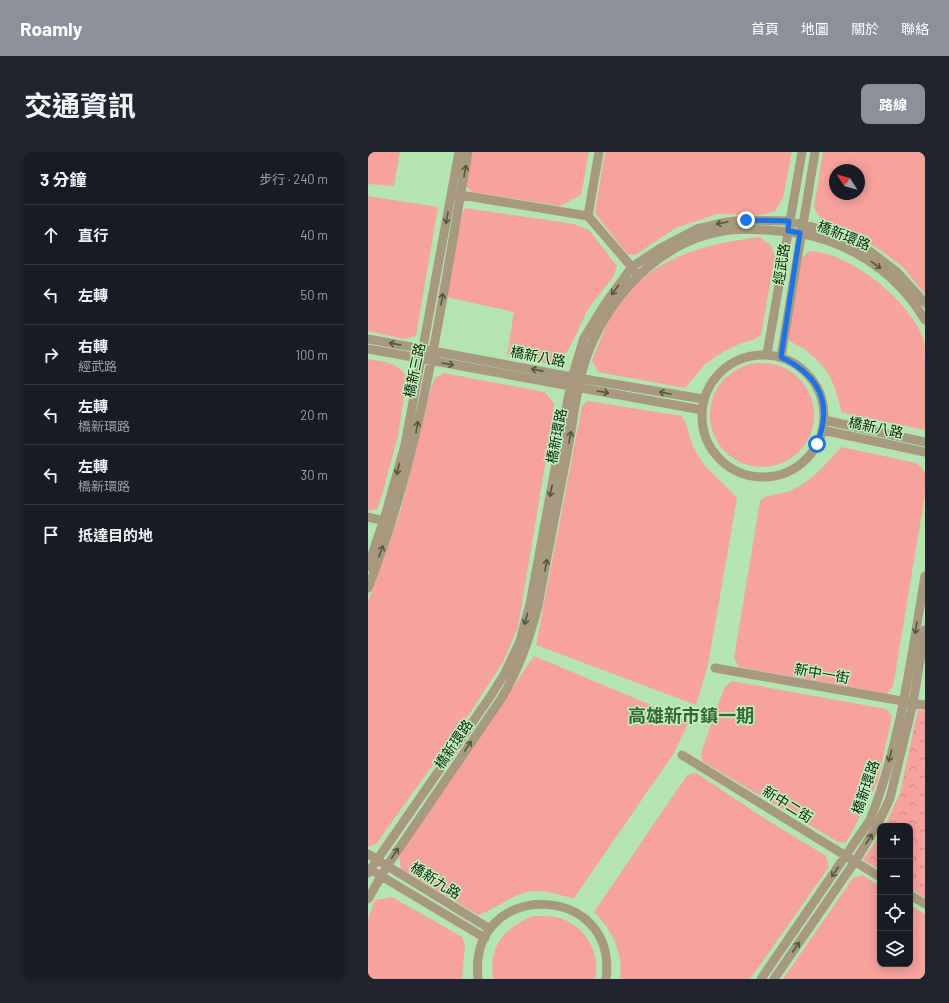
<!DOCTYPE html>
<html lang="zh-TW">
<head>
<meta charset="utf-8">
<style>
	body { margin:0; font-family:Barlow,"Noto Sans TC",sans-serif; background:#20242c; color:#f1f3f6 }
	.controls { position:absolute; right:12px; bottom:12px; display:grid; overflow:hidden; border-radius:8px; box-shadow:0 2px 10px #0003 }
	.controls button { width:36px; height:36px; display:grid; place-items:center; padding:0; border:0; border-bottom:1px solid #363941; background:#171b24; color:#f1f3f6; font:20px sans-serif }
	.compass { position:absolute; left:461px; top:12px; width:36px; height:36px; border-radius:50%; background:#171b24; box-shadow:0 2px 10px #0003; rotate:306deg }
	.stop { position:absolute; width:12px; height:12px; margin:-9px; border:3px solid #1a73e8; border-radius:50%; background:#fff }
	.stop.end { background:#1a73e8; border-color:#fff; box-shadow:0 1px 4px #0008 }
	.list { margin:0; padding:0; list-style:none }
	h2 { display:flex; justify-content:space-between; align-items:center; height:52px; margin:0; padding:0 16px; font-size:17px }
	h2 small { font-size:13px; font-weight:400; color:#9ea1a6 }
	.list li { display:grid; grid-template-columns:26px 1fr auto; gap:12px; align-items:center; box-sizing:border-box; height:60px; padding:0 16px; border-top:1px solid #363941 }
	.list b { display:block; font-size:15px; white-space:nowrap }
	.list p { margin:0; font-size:13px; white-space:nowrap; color:#9ea1a6 }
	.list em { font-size:13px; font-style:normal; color:#9ea1a6 }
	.icon { flex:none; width:22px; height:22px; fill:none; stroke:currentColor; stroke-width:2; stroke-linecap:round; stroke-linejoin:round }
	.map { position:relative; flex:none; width:557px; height:827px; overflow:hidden; border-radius:8px }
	header { display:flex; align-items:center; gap:24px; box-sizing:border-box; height:56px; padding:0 20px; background:#8c9099; color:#fff }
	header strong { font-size:19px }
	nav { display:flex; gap:22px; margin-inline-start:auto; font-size:14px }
	.intro { display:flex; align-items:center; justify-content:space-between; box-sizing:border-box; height:96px; padding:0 24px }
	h1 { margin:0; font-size:28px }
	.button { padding:10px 18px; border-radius:8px; background:#8c9099; color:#fff; font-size:14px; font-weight:700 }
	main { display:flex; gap:24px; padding:0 24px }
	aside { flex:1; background:#171b24; border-radius:8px; box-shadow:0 2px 10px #0003 }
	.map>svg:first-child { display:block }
</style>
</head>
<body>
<header>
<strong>Roamly</strong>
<nav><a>首頁</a><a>地圖</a><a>關於</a><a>聯絡</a></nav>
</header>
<div class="intro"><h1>交通資訊</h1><a class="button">路線</a></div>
<main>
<aside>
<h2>3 分鐘<small>步行 · 240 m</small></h2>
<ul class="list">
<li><svg class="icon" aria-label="ahead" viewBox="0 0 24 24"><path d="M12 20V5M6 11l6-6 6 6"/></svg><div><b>直行</b></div><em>40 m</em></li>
<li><svg class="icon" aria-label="left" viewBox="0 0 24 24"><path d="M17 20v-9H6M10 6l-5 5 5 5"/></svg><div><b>左轉</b></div><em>50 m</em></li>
<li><svg class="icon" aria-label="right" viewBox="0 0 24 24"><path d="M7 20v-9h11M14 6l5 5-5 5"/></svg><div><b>右轉</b><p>經武路</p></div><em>100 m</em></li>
<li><svg class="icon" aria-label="left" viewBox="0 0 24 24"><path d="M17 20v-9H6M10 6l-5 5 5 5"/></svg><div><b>左轉</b><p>橋新環路</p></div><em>20 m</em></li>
<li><svg class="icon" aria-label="left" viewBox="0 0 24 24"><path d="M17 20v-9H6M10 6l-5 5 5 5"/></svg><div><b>左轉</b><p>橋新環路</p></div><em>30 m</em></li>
<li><svg class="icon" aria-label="arrive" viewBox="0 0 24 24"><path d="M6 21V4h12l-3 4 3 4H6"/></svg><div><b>抵達目的地</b></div></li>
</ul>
</aside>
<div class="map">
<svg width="557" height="827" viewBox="0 0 557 827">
	<defs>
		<pattern id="park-crowns" width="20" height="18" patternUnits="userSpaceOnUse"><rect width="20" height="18" fill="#f6a29d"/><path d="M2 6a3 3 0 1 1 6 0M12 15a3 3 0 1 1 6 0" fill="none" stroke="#d28b86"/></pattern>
	</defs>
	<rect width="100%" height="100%" fill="#b4e5b0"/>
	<path fill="#f6a29d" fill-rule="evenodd" d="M0 0H32L26 34 0 32Z
		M104 0H221L213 43 192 54 104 40 97 33Z
		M237 0H424L415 46 407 59 394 63 349 62 308 76 267 103 259 102 227 61Z
		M455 0H557V142L535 115 511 97 472 75 454 68 446 56ZM467 18H491V42H467Z
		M0 44 70 55 48 184 36 187 0 179Z
		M97 56 206 72 221 78 249 114 245 125 220 157 202 195 192 209 184 212 139 204 146 160 78 145 94 62Z
		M391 85 403 93 407 104 393 183 385 188 373 191 355 200 337 212 317 236 230 220 224 209C233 186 242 159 259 141 295 102 340 92 391 85Z
		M441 99C482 100 544 150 556 189 557 196 557 206 557 214 557 235 557 257 557 278L474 261C465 228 464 221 438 198 432 193 425 193 420 187L434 106Z
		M0 207C16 210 30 210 39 225L30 284 12 350 9 357 0 359Z
		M342 263a52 52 0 1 1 104 0a52 52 0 1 1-104 0Z
		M76 221 177 240 186 251 185 266 150 475 135 510 102 561 13 685 8 692 0 695V450L34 354 63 236 67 226Z
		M220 249 314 264C321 275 321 286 326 296 335 317 355 329 369 346L340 513 328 553 168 493 214 254Z
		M473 295 549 311 557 320V342L525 535 519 542 371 515 366 506 392 349C400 341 414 343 424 338 444 329 459 311 473 295Z
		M166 504 321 569 306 601 206 746C193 744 179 738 165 739 145 741 129 757 110 763L33 717 31 703Z
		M364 529 518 557 524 564 510 629 478 691 470 690 334 609 333 601 356 536Z
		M328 621 396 666 458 704 461 715 382 827H252C256 802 244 777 226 760L319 623Z
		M494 723 512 734V812H542V753L557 762V827H415L485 726Z
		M24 745 94 785 97 793 94 827H0V767L7 748Z
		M165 764C177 764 189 763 199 769 220 779 233 804 227 827H125C120 794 136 776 165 764Z"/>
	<path fill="url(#park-crowns)" d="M550 557 557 559V746L542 736V674H517L532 641Z
		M512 683V718L495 708Z"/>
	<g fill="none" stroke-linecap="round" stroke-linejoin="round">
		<path stroke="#a7997f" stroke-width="9" d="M87 42 220 64 268 120
			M220 64 231 0
			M0 187 204 225 335 247
			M0 197 334 258
			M399 202 434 0
			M334 264a61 61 0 1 1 122 0a61 61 0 1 1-122 0Z
			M413 205 447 0
			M456 268 557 290
			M454 278 557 300
			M0 365 20 370
			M0 415 18 361 37 293 91 0
			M0 436C55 297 74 146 100 0
			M347 516 557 553
			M314 603 512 725
			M0 702 122 777
			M0 721 124 542 137 521 152 489 162 452 204 225 216 186 237 152 264 115 291 97 329 77 359 70 377 68 421 69 460 79 499 97 529 120 557 151
			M8 721 117 786
			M542 743 557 752
			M0 747 19 714 133 547C151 517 161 488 170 454 179 404 189 353 199 302 206 267 209 222 225 189 250 134 300 85 363 78 379 76 395 78 411 79 472 83 526 116 557 168
			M110 827C99 726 251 729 238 827
			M393 827 502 668C533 590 543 506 557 424
			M406 827 490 705 510 672 522 646 545 551 557 478"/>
	</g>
	<defs><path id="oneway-shaft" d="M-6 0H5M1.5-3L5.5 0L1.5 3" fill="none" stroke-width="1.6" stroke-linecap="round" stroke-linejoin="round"/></defs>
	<g stroke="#535640">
		<use href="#oneway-shaft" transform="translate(97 19) rotate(-80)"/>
		<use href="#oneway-shaft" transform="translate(79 66) rotate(100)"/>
		<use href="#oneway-shaft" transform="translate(354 71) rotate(168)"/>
		<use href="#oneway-shaft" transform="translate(508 113) rotate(36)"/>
		<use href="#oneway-shaft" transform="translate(247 138) rotate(127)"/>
		<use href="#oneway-shaft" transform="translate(74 147) rotate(-80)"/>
		<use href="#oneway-shaft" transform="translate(27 192) rotate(-170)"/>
		<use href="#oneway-shaft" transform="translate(80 212) rotate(10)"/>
		<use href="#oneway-shaft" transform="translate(169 218) rotate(-169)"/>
		<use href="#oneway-shaft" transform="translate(235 240) rotate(10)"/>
		<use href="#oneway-shaft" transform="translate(297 241) rotate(-170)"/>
		<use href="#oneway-shaft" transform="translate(49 275) rotate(-80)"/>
		<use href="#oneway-shaft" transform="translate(202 285) rotate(-79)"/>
		<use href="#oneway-shaft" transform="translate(30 317) rotate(105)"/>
		<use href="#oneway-shaft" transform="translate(183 339) rotate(101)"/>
		<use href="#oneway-shaft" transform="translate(13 399) rotate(-70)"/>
		<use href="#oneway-shaft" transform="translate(178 413) rotate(-79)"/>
		<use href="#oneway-shaft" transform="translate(158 467) rotate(105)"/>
		<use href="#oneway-shaft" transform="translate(548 476) rotate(99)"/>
		<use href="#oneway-shaft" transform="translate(100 594) rotate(-56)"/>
		<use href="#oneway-shaft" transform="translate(522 604) rotate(105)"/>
		<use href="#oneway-shaft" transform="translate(501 687) rotate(-58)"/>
		<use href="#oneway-shaft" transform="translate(27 701) rotate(-56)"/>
		<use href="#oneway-shaft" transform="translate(467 720) rotate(124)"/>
		<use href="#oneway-shaft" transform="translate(428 795) rotate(-56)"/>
	</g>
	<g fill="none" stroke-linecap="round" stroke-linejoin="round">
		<path stroke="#1a73e8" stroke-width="5" d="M378 68 421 69 420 79 432 81 413 205C452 224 465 251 449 292"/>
	</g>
	<g text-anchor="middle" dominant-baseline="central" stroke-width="3" stroke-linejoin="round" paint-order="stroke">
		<g font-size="14" fill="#0e200d" stroke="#c1f3bd">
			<text transform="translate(476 83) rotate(22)">橋新環路</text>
			<text transform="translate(413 112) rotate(-81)">經武路</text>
			<text transform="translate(170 204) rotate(11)">橋新八路</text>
			<text transform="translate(46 218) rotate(-78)">橋新三路</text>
			<text transform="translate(508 275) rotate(12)">橋新八路</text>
			<text transform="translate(188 284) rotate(-79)">橋新環路</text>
			<text transform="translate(454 521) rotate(10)">新中一街</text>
			<text transform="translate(85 592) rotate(-56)">橋新環路</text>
			<text transform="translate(497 635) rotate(-71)">橋新環路</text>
			<text transform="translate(420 652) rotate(32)">新中二街</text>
			<text transform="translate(68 728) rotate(32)">橋新九路</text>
		</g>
		<g font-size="18" font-weight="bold" fill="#386436" stroke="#c1f3bd">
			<text x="323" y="563">高雄新市鎮一期</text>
		</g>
	</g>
</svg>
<div class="controls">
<button>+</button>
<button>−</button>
<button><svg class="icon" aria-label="locate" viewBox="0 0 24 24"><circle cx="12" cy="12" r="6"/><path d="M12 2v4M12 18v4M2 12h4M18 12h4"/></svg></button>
<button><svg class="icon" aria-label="layers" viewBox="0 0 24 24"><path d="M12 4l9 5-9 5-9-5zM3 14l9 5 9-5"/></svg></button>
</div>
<svg class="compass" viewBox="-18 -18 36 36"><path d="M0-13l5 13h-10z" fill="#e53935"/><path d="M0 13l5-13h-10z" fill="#9ea1a6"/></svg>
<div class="stop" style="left:449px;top:292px"></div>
<div class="stop end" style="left:378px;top:68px"></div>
</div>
</main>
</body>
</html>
